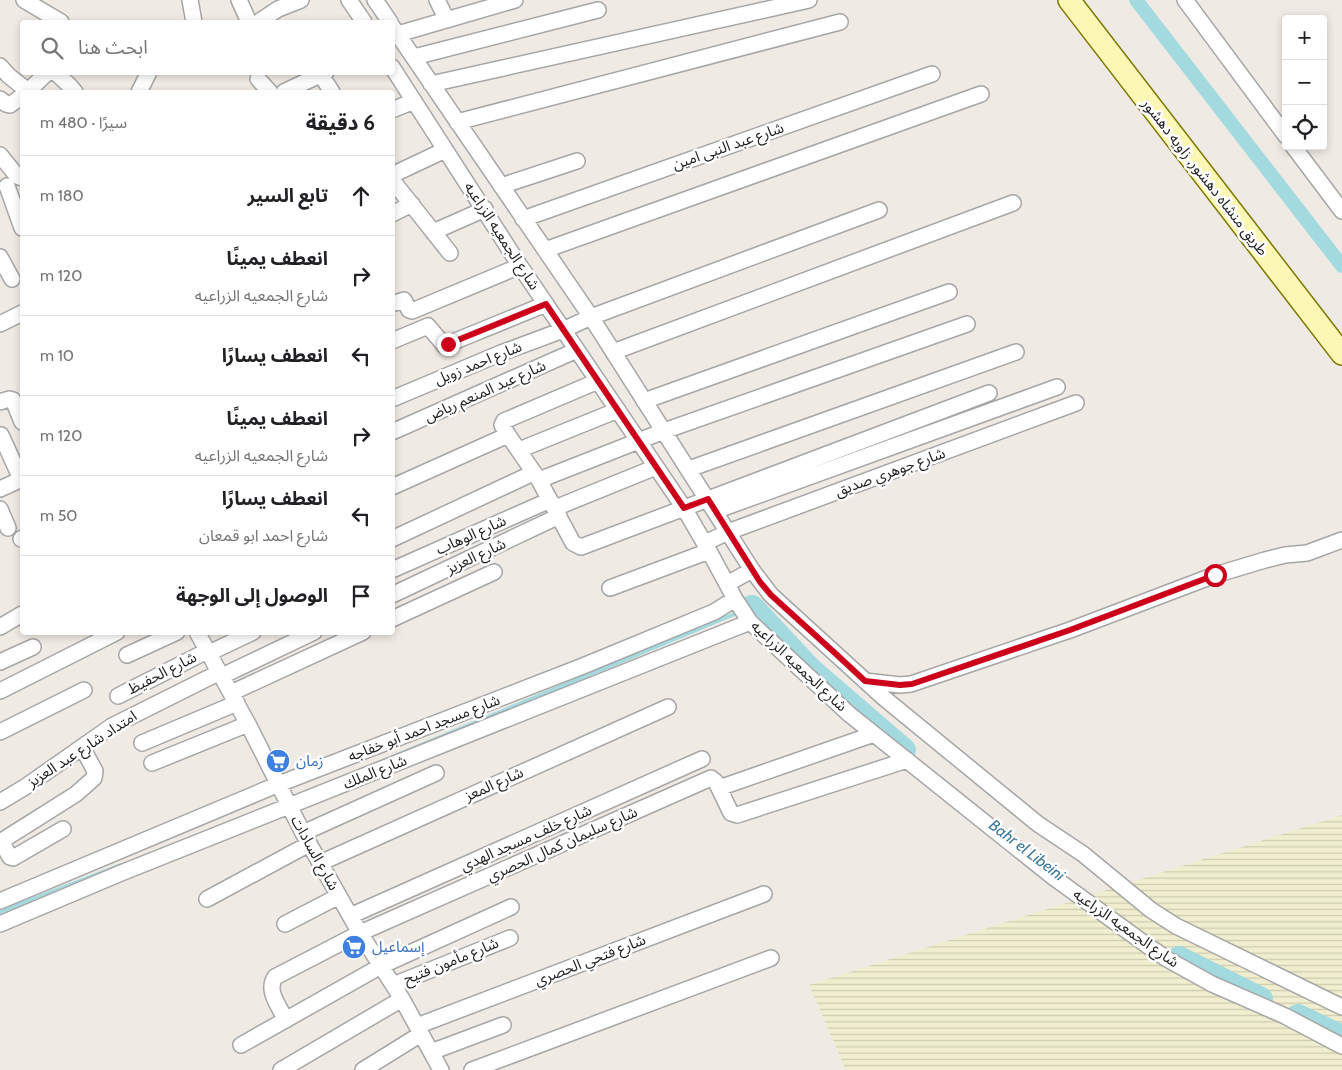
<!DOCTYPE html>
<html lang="ar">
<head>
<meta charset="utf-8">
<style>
	body { margin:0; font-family:Cabin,"Noto Sans Arabic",sans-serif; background:#f6f6f6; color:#202124; direction:rtl }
	.controls { position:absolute; right:15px; top:15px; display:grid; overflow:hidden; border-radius:5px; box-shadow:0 2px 8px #0003 }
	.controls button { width:45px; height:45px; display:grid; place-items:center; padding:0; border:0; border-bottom:1px solid #e0e0e0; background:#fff; color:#202124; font:25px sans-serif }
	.stop { position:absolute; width:15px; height:15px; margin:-11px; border:4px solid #cd001b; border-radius:50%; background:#fff }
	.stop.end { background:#cd001b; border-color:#fff; box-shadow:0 1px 5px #0008 }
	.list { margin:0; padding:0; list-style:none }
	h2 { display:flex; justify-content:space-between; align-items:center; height:65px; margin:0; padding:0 20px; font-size:21px }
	h2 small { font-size:16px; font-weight:400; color:#757577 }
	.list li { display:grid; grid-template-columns:32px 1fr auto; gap:15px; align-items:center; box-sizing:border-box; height:80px; padding:0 20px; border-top:1px solid #e0e0e0 }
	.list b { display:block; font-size:19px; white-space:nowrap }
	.list p { margin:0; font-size:16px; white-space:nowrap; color:#757577 }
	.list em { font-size:16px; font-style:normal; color:#757577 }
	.icon { flex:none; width:28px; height:28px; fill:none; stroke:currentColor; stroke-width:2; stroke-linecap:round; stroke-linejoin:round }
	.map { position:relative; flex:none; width:1342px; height:1070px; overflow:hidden; direction:ltr }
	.search { position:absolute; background:#fff; box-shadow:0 2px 8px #0003; left:20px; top:20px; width:375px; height:55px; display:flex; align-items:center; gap:12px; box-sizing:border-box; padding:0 18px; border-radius:5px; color:#757577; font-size:19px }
	.panel { position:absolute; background:#fff; box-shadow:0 2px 8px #0003; left:20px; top:90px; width:375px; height:545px; border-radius:5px; direction:rtl }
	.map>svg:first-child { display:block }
</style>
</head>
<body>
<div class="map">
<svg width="1342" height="1070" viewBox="0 0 1342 1070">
	<defs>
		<pattern id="farmland-rules" width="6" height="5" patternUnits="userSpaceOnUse" patternTransform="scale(1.25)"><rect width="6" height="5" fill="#f0eece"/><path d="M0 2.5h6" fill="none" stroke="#cdccb0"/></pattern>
	</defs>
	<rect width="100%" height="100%" fill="#f0eae4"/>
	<path fill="url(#farmland-rules)" d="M1342 815V1070H846L809 985Z"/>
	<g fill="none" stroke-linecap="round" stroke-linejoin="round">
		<path stroke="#a2dae0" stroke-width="4" d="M383 761 739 612
			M0 912 121 865"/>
		<path stroke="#a2dae0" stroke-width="14" d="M1136 0 1342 266"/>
		<path stroke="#a2dae0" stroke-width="24" d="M752 607 810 669 904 750
			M1179 958 1261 999
			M1298 1016 1342 1037"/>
		<g stroke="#a6a6a6" stroke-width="18">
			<path id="street" d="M24 0 61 22
				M190 0 194 22
				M239 0 249 22
				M349 0 364 22
				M375 0 390 22
				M437 0 447 20
				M1185 0 1286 136
				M260 21 278 9 301 0
				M392 26 591 317 752 570 771 595 884 698 1038 824 1083 854 1151 910 1176 926 1342 1007
				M398 34 515 0
				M414 57 598 10
				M0 66 9 76 28 91
				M392 67 520 266 684 508 709 551 735 599 750 622 849 714 1053 877 1148 946 1167 959 1212 984 1285 1016 1342 1046
				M55 72 70 86 75 92
				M321 75 332 92
				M258 79 270 92
				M431 84 809 0
				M27 92 48 72
				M139 92 149 72
				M284 92 326 72
				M0 99 6 104 10 105 22 96
				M392 110 414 101
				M457 122 840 22
				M1293 146 1342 211
				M0 155 17 176 22 178
				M392 175 445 150
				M392 180 450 253
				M7 186 22 228
				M501 186 577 161
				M392 214 412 204
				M523 219 932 74
				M433 232 485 209
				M545 250 981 94
				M0 257 12 279
				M392 304 404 300 409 310 412 311 520 266
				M0 324 22 313
				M392 341 428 326 444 345 448 344 546 304
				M613 352 1013 203
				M392 399 501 353 563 330 591 317 879 210
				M644 401 949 292
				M0 402 9 399 13 400 22 422
				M392 432 577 350
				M1 435 21 479
				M508 435 539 480 573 543 581 547 989 393
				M519 450 618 410
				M689 469 1016 352
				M539 480 664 431 967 324
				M392 487 508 435 502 425 504 421 598 381
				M0 489 22 479
				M555 508 656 467
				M0 509 8 528
				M715 511 1057 387
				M21 539 22 538
				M392 539 533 473
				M705 543 728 532 1076 403
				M392 570 550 500
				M727 584 752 570
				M610 588 709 551
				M392 595 559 516
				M392 619 494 572
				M0 627 22 614
				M197 632 248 724 303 833 360 933 402 999 441 1070
				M209 653 253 632
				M127 655 177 632
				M0 662 33 647
				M222 676 314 632
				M865 681 900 685 911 684 1070 630 1215 575 1265 560 1285 555 1307 553 1342 540
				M0 691 117 632
				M231 693 363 632
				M118 696 207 651
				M0 732 84 690
				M142 743 237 703
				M152 763 248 724
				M719 788 874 734
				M0 802 25 787 112 726 220 672
				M303 833 436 773
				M1 841 10 857 13 858 63 829
				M0 842 76 794 94 778 95 771 82 747
				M320 863 668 707
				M207 899 309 844
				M0 901 279 784 583 666 714 612 735 599
				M350 916 702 759
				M0 924 121 873 750 622
				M285 924 339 896
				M393 985 510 938
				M286 1020C279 1006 266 991 275 977L360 933 711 778 716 782 731 813 737 815 907 760
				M417 1026 764 894
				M241 1045 381 966 511 907
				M431 1052 503 1025
				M281 1070 402 999
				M363 1070 421 1034
				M472 1070 771 958"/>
		</g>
		<g stroke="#7b7800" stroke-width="24">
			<path id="secondary" d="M1069 0 1342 354"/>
		</g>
		<use href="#street" stroke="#fff" stroke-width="15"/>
		<use href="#secondary" stroke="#fdf7b6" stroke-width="21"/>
	</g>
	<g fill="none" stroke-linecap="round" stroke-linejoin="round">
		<path stroke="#cd001b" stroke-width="6" d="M448 344 546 304 684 508 708 499 760 582 771 595 836 654 865 681 900 685 912 684 1070 630 1215 575"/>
	</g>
	<defs>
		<g id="supermarket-disc" transform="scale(1.25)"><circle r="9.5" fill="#3f7fe0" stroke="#fff"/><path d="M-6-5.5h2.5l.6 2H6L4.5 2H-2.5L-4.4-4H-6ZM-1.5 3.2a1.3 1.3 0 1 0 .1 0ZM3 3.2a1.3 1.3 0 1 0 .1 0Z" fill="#fff"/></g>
	</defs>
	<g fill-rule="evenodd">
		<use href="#supermarket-disc" x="278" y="761"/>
		<use href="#supermarket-disc" x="354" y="947"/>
	</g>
	<g text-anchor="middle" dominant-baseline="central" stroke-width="5" stroke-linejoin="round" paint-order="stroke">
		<g font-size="15" fill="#1f1f1f" stroke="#fff">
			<text transform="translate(728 146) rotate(-19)">شارع عبد النبى امين</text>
			<text transform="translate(1205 177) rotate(52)">طريق منشاه دهشور, زاويه دهشور</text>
			<text transform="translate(502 236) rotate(57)">شارع الجمعيه الزراعيه</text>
			<text transform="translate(478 363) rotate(-22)">شارع احمد زويل</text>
			<text transform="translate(485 391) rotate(-24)">شارع عبد المنعم رياض</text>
			<text transform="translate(890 472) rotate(-20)">شارع جوهري صديق</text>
			<text transform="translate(471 535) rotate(-24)">شارع الوهاب</text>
			<text transform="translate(476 556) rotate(-25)">شارع العزيز</text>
			<text transform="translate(799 666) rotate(43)">شارع الجمعيه الزراعيه</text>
			<text transform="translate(162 673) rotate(-27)">شارع الحفيظ</text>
			<text transform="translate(424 728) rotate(-21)">شارع مسجد احمد أبو خفاجه</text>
			<text transform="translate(82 749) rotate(-33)">امتداد شارع عبد العزيز</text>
			<text transform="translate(375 772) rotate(-22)">شارع الملك</text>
			<text transform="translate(494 784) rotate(-24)">شارع المعز</text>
			<text transform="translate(526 838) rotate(-24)">شارع خلف مسجد الهدي</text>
			<text transform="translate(562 844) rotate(-24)">شارع سليمان كمال الحصري</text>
			<text transform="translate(315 853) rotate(61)">شارع السادات</text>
			<text transform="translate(1126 928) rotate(35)">شارع الجمعيه الزراعيه</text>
			<text transform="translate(590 960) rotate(-21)">شارع فتحي الحصري</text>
			<text transform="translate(451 961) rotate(-22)">شارع مأمون فتيح</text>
		</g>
		<g font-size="15" fill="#366cbe" stroke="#fff" text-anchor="start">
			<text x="296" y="761">زمان</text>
			<text x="372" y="947">إسماعيل</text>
		</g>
		<g font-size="16" font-style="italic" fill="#3e799b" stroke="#fff">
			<text transform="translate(1027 850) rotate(37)">Bahr el Libeini</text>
		</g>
	</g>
</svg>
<div class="controls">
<button>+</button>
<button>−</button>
<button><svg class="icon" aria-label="locate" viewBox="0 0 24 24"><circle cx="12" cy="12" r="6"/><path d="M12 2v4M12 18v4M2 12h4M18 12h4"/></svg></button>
</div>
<div class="stop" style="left:1215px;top:575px"></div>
<div class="stop end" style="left:448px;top:344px"></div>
<div class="search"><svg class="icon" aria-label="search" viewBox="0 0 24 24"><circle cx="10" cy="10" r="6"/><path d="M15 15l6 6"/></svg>ابحث هنا</div>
<section class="panel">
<h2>6 دقيقة<small>سيرًا · 480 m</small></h2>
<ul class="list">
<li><svg class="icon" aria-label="ahead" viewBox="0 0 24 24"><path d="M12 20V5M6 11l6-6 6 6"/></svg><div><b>تابع السير</b></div><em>180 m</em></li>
<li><svg class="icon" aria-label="right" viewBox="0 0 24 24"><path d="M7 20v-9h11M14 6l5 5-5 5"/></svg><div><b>انعطف يمينًا</b><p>شارع الجمعيه الزراعيه</p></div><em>120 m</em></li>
<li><svg class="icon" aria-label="left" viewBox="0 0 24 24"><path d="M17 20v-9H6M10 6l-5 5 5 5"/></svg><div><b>انعطف يسارًا</b></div><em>10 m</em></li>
<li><svg class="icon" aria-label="right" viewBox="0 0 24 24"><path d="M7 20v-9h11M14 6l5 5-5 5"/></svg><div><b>انعطف يمينًا</b><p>شارع الجمعيه الزراعيه</p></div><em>120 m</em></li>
<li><svg class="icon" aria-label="left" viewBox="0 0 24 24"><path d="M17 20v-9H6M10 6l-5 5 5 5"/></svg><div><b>انعطف يسارًا</b><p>شارع احمد ابو قمعان</p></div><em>50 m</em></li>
<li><svg class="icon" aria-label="arrive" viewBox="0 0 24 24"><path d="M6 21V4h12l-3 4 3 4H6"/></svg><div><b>الوصول إلى الوجهة</b></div></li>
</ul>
</section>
</div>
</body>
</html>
